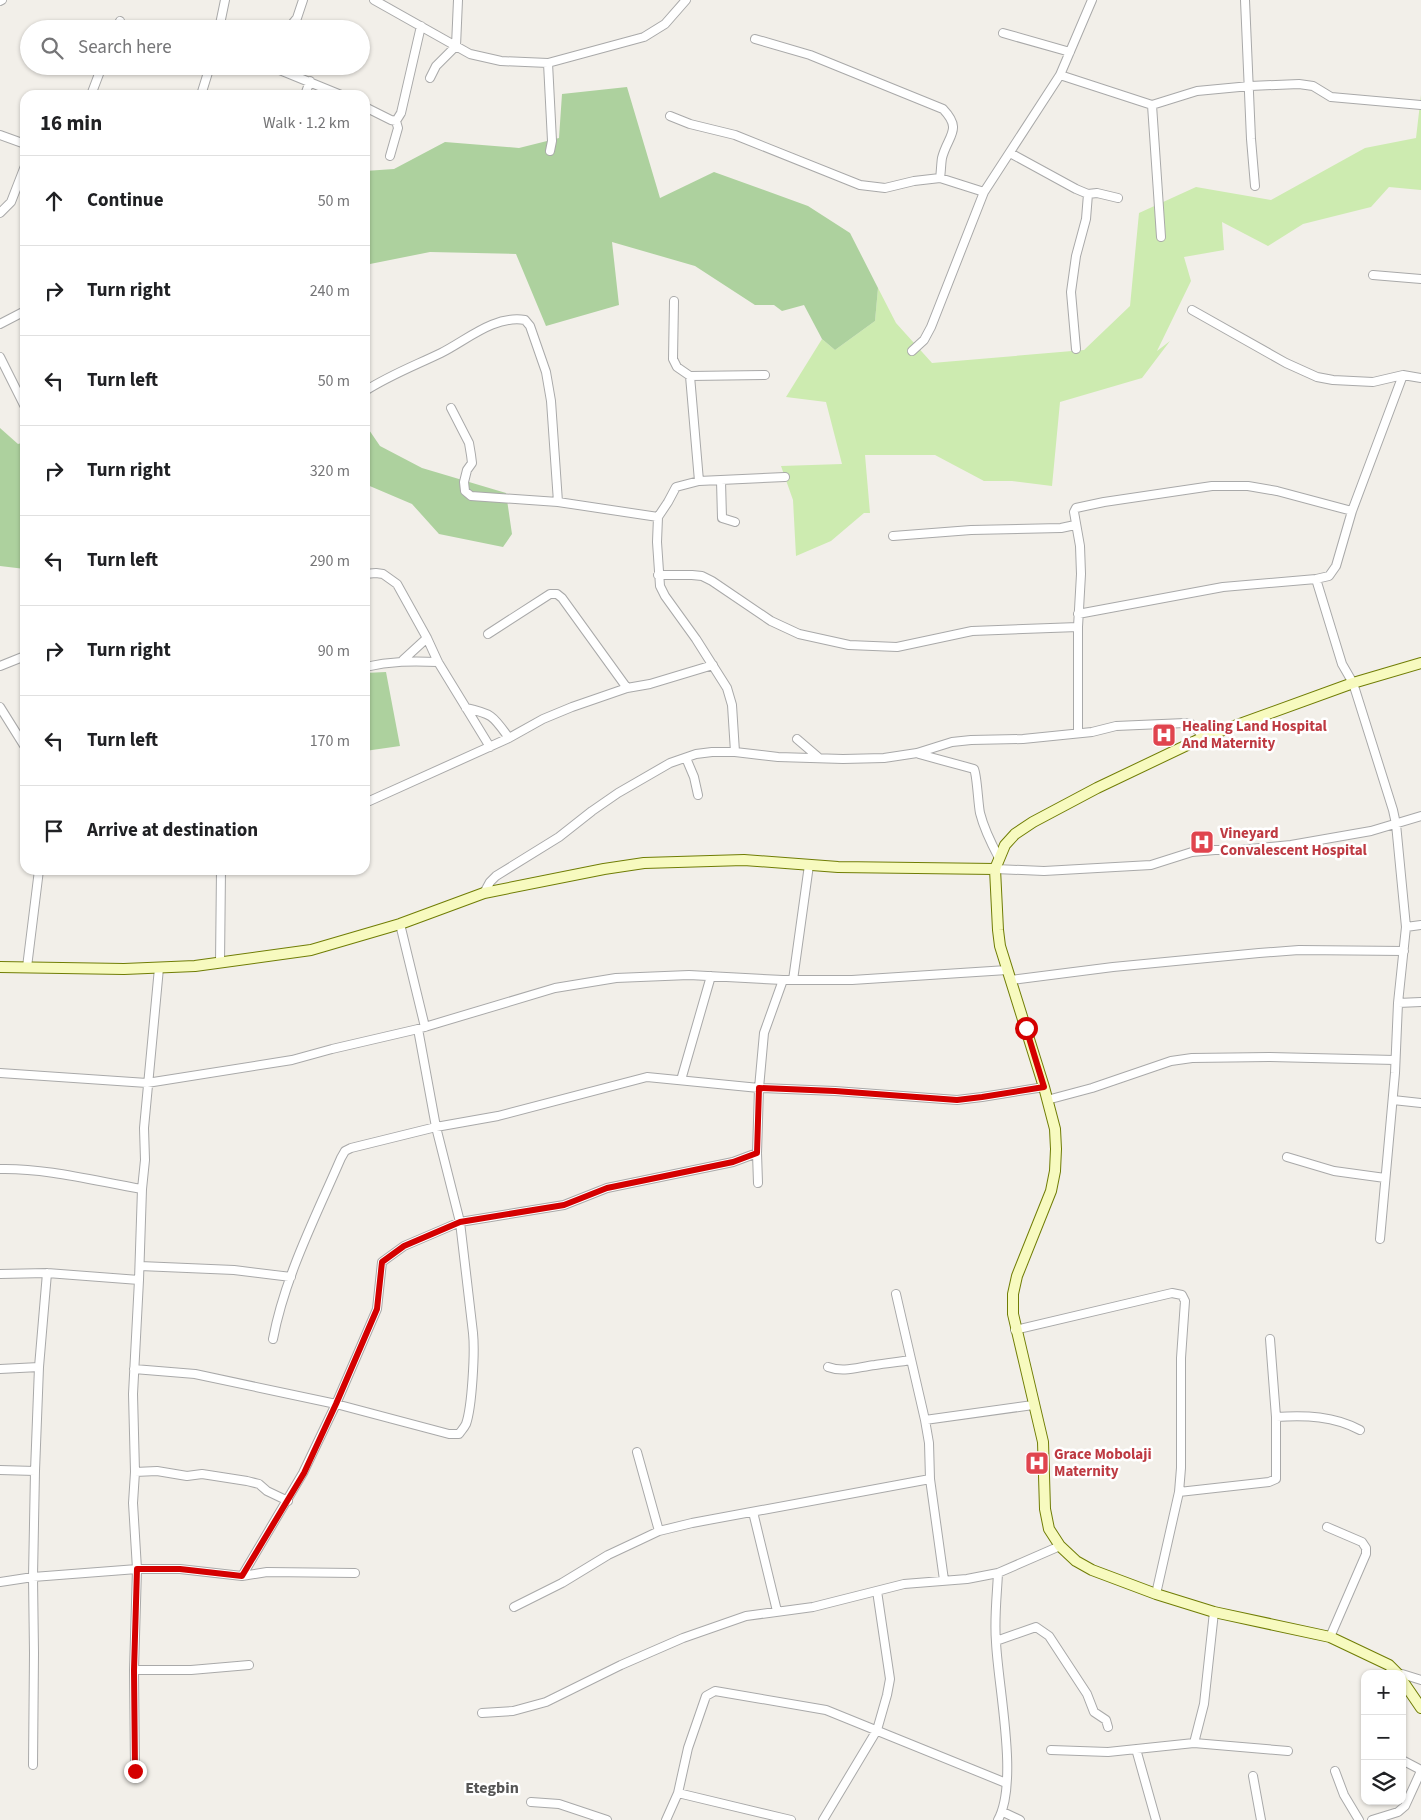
<!DOCTYPE html>
<html lang="en">
<head>
<meta charset="utf-8">
<style>
	body { margin:0; font-family:"Source Sans 3",sans-serif; background:#f6f6f6; color:#202124 }
	.controls { position:absolute; right:15px; bottom:15px; display:grid; overflow:hidden; border-radius:10px; box-shadow:0 1px 4px #0004 }
	.controls button { width:45px; height:45px; display:grid; place-items:center; padding:0; border:0; border-bottom:1px solid #e0e0e0; background:#fff; color:#202124; font:25px sans-serif }
	.stop { position:absolute; width:15px; height:15px; margin:-11px; border:4px solid #d40000; border-radius:50%; background:#fff }
	.stop.end { background:#d40000; border-color:#fff; box-shadow:0 1px 5px #0008 }
	.list { margin:0; padding:0; list-style:none }
	h2 { display:flex; justify-content:space-between; align-items:center; height:65px; margin:0; padding:0 20px; font-size:21px }
	h2 small { font-size:16px; font-weight:400; color:#757577 }
	.list li { display:grid; grid-template-columns:32px 1fr auto; gap:15px; align-items:center; box-sizing:border-box; height:90px; padding:0 20px; border-top:1px solid #e0e0e0 }
	.list b { display:block; font-size:19px; white-space:nowrap }
	.list em { font-size:16px; font-style:normal; color:#757577 }
	.icon { flex:none; width:28px; height:28px; fill:none; stroke:currentColor; stroke-width:2; stroke-linecap:round; stroke-linejoin:round }
	.map { position:relative; flex:none; width:1421px; height:1820px; overflow:hidden }
	.search { position:absolute; background:#fff; box-shadow:0 1px 4px #0004; left:20px; top:20px; width:350px; height:55px; display:flex; align-items:center; gap:12px; box-sizing:border-box; padding:0 18px; border-radius:28px; color:#757577; font-size:19px }
	.panel { position:absolute; background:#fff; box-shadow:0 1px 4px #0004; left:20px; top:90px; width:350px; height:785px; border-radius:15px }
	.map>svg:first-child { display:block }
</style>
</head>
<body>
<div class="map">
<svg width="1421" height="1820" viewBox="0 0 1421 1820">
	<rect width="100%" height="100%" fill="#f2efe9"/>
	<path fill="#cdebb0" d="M1421 95V190L1389 187 1371 207 1303 224 1268 246 1222 222 1224 250 1184 257 1191 281 1157 351 1170 341 1142 378 1060 402 1052 486 1012 481H984L935 455H865L870 513H864L831 541 796 556 793 500 781 466 842 464 826 402 786 397 822 339 835 350 875 321 878 288 896 323 932 363 1084 350 1130 306 1139 213 1196 187 1271 200 1365 148 1416 138Z"/>
	<path fill="#add19e" d="M627 87 660 198 714 172 808 206 850 233 878 288 875 321 835 350 822 339 804 305 782 311 774 305H755L695 266 612 242 619 305 546 326 516 254 430 252 365 265V171L394 169 445 142 519 148 559 138 562 94Z
		M365 424 380 446 422 468 506 493 512 534 503 547 439 534 412 504 365 484Z
		M0 428 18 444 25 442V569L0 566Z
		M386 672 400 746 365 751V673Z"/>
	<g fill="none" stroke-linecap="round" stroke-linejoin="round">
		<g stroke="#a9a9a9" stroke-width="10">
			<path id="street" d="M374 0 470 54 501 61 548 63 644 37 665 24 686 0
				M1245 0 1251 139 1255 186
				M0 1 2 0
				M117 29 120 21
				M219 29 225 0
				M288 29 297 18 303 0
				M1003 33 1070 52
				M755 39 810 55 943 109C963 130 948 135 942 158 941 164 941 172 940 178
				M548 63 552 141 550 151
				M270 66 341 95
				M1060 75 1152 105 1197 91 1250 86 1299 84 1313 86 1331 97 1421 105
				M430 78 436 66 456 46 458 0
				M91 95 102 66
				M201 95 210 66
				M305 95 310 81
				M1152 105 1161 237
				M365 107 391 120 396 121 401 113 421 26
				M670 116 690 124 735 135 860 185 885 188 914 181 940 178 984 192
				M0 135 25 144
				M1010 153 1076 189 1088 194 1097 193 1118 198
				M390 156 398 128 396 121
				M0 213 11 202 25 166
				M1373 275 1421 279
				M674 301 673 359 677 367 690 376 765 375
				M1192 310 1286 363 1317 377 1333 380 1373 382 1403 375 1421 378
				M0 324 25 311
				M1076 349 1071 292 1076 256 1086 219 1088 194
				M912 351 924 340 931 327 984 192 1060 75 1092 0
				M0 357 25 407
				M690 376 699 481
				M365 391C390 375 414 366 441 353 467 340 494 315 525 320L530 326 546 372 551 401 558 502
				M451 408 469 443 471 455 472 463 467 470 464 482 465 491 471 496 558 502 658 517
				M721 481 722 518 735 522
				M893 536 971 530 1061 528 1075 525
				M365 574 376 573 383 574 397 584 427 638 438 662 490 747
				M658 575H692L702 576 712 581 771 621 799 634 849 645 897 647 972 631 1078 627
				M1078 614 1223 587 1316 579
				M488 634 550 594H557L562 598 627 688
				M403 660 427 638
				M0 666 25 656
				M365 667C391 661 412 661 438 662
				M0 707 25 747
				M466 708C493 714 493 716 509 738
				M1078 733V627L1081 574 1080 546 1074 512 1076 508 1104 502 1212 486H1248L1277 491 1352 511
				M797 739 818 757
				M735 752 732 705 727 688 696 639 665 596 660 586 657 542 658 517 668 502 676 487 699 481 785 477
				M919 754 974 769C977 775 978 803 980 813 984 829 991 843 999 858
				M686 758 694 777 698 795
				M365 803 509 738 543 719 572 707 627 688 650 684 713 665
				M995 869 1044 871 1151 865 1192 852 1215 850H1240L1291 845 1371 831 1421 816
				M484 893 490 882 496 876 559 837 592 811 618 793 670 763 696 754 712 752H735L778 757 843 759 884 758 917 753 952 742 971 740 1023 739 1092 732 1116 726 1185 723 1191 724 1204 737
				M400 924 425 1027
				M1406 927 1421 925
				M220 963 221 870
				M27 967 39 870
				M793 980 809 865
				M1011 980 1113 967 1259 953 1299 950 1404 951
				M1398 1003 1421 1002
				M0 1073 147 1083 292 1060 332 1049 418 1029 555 988 616 978 689 975 783 980H852L1007 970
				M681 1080 711 976
				M1047 1100 1092 1088 1171 1061 1192 1058 1269 1057 1395 1060
				M1393 1100 1421 1103
				M1287 1157 1334 1171 1385 1178
				M0 1169C47 1168 95 1181 142 1189
				M758 1183 757 1153 759 1088 764 1033 783 980
				M1380 1239 1395 1073 1398 1003 1406 927 1396 824 1393 810 1353 683 1342 664 1316 579 1329 576 1336 566 1352 511 1403 375
				M140 1266 234 1270 291 1277
				M0 1274 47 1273 139 1280 142 1189 145 1160 144 1128 159 968
				M896 1294 925 1420 929 1443 930 1479 944 1580
				M1015 1330 1172 1293 1182 1295 1185 1301 1181 1358V1468L1179 1492 1156 1594
				M273 1339C285 1276 316 1216 341 1158L345 1151 351 1148 436 1127 498 1116 647 1077 759 1088 835 1091 957 1100 982 1097 1044 1087
				M828 1367C844 1373 858 1367 875 1365 887 1363 899 1362 911 1360
				M0 1369 39 1367
				M134 1369 195 1374 336 1404 449 1434H459C461 1431 464 1428 466 1424 472 1407 475 1352 473 1333L460 1222 436 1127 418 1029
				M1276 1417C1306 1415 1334 1416 1360 1430
				M925 1420 1033 1405
				M637 1452 659 1531
				M0 1470 35 1471
				M135 1472 157 1471 187 1476 202 1474 247 1481 259 1484 267 1491 288 1501
				M1179 1492 1269 1482 1276 1479V1417L1270 1339
				M753 1512 777 1611
				M1327 1527 1362 1542 1366 1548V1554L1330 1637
				M998 1573C997 1595 994 1619 996 1642 998 1687 1019 1782 998 1820
				M242 1576 267 1572 355 1573
				M0 1582 33 1577 137 1569H180L242 1576 303 1473 336 1404 377 1309 382 1262 404 1246 460 1222 564 1205 607 1188 733 1162 757 1153
				M514 1607 562 1583 608 1555 640 1540 659 1531 692 1523 930 1479
				M996 1641 1036 1627 1049 1636 1087 1694 1094 1712 1106 1720 1108 1727
				M134 1670H191L249 1665
				M1402 1674 1421 1680
				M482 1713 513 1711 546 1702 621 1665 683 1638 746 1616 813 1607 904 1584 967 1579 998 1573 1060 1546
				M1194 1743 1204 1704 1214 1612
				M1136 1749 1156 1820
				M1051 1750 1108 1752 1194 1743 1288 1751
				M1402 1760 1421 1770
				M33 1765 34 1653 33 1577 35 1471 39 1367 47 1273
				M135 1771 134 1670 137 1569 133 1503 135 1472 133 1394 139 1280
				M1335 1771 1344 1795 1359 1820
				M1253 1776 1261 1820
				M678 1793 791 1820
				M531 1802 559 1804 607 1820
				M1003 1812 1020 1820
				M666 1820 678 1793 688 1748 706 1696 715 1691 826 1710 1006 1783
				M823 1820 877 1730 887 1695 890 1679 877 1591
				M1372 1820 1398 1812 1405 1806 1421 1771"/>
		</g>
		<g stroke="#707d05" stroke-width="12">
			<path id="secondary" d="M0 967 124 969 195 966 311 950 400 924 484 893 604 869 644 863 744 860 838 867 995 869
				M1398 1674 1389 1665 1330 1637 1214 1612 1156 1594 1092 1570 1076 1561 1060 1546 1049 1529 1045 1509 1043 1442 1013 1314V1294L1017 1276 1051 1191 1055 1171 1056 1149 1055 1129 1044 1087 1000 946 998 930 995 869 1005 845 1015 834 1033 822 1097 788 1204 737 1353 683 1421 663
				M1402 1680 1421 1708"/>
		</g>
		<use href="#street" stroke="#fff" stroke-width="8"/>
		<use href="#secondary" stroke="#f7fabf" stroke-width="10"/>
	</g>
	<g fill="none" stroke-linecap="round" stroke-linejoin="round">
		<path stroke="#d40000" stroke-width="6" d="M135 1771 134 1670 137 1569H180L242 1576 304 1473 336 1404 377 1309 382 1262 404 1246 460 1222 564 1205 607 1188 733 1162 757 1153 759 1088 835 1091 957 1100 982 1097 1044 1087 1026 1028"/>
	</g>
	<defs>
		<g id="hospital-square" transform="scale(1.25)"><rect x="-9" y="-9" width="18" height="18" rx="4" fill="#e0444e" stroke="#fff"/><path d="M-5-5h3v3.5h4V-5h3V5h-3V1.5h-4V5h-3Z" fill="#fff"/></g>
	</defs>
	<g fill-rule="evenodd">
		<use href="#hospital-square" x="1164" y="735"/>
		<use href="#hospital-square" x="1202" y="842"/>
		<use href="#hospital-square" x="1037" y="1463"/>
	</g>
	<g text-anchor="middle" dominant-baseline="central" stroke-width="5" stroke-linejoin="round" paint-order="stroke">
		<g font-size="15" font-weight="bold" fill="#be3a42" stroke="#fff" text-anchor="start">
			<text x="1182" y="726">Healing Land Hospital<tspan x="1182" dy="17">And Maternity</tspan></text>
			<text x="1220" y="833">Vineyard<tspan x="1220" dy="17">Convalescent Hospital</tspan></text>
			<text x="1054" y="1454">Grace Mobolaji<tspan x="1054" dy="17">Maternity</tspan></text>
		</g>
		<g font-size="16" font-weight="bold" fill="#555" stroke="#fff">
			<text x="492" y="1788">Etegbin</text>
		</g>
	</g>
</svg>
<div class="controls">
<button>+</button>
<button>−</button>
<button><svg class="icon" aria-label="layers" viewBox="0 0 24 24"><path d="M12 4l9 5-9 5-9-5zM3 14l9 5 9-5"/></svg></button>
</div>
<div class="stop" style="left:1026px;top:1028px"></div>
<div class="stop end" style="left:135px;top:1771px"></div>
<div class="search"><svg class="icon" aria-label="search" viewBox="0 0 24 24"><circle cx="10" cy="10" r="6"/><path d="M15 15l6 6"/></svg>Search here</div>
<section class="panel">
<h2>16 min<small>Walk · 1.2 km</small></h2>
<ul class="list">
<li><svg class="icon" aria-label="ahead" viewBox="0 0 24 24"><path d="M12 20V5M6 11l6-6 6 6"/></svg><div><b>Continue</b></div><em>50 m</em></li>
<li><svg class="icon" aria-label="right" viewBox="0 0 24 24"><path d="M7 20v-9h11M14 6l5 5-5 5"/></svg><div><b>Turn right</b></div><em>240 m</em></li>
<li><svg class="icon" aria-label="left" viewBox="0 0 24 24"><path d="M17 20v-9H6M10 6l-5 5 5 5"/></svg><div><b>Turn left</b></div><em>50 m</em></li>
<li><svg class="icon" aria-label="right" viewBox="0 0 24 24"><path d="M7 20v-9h11M14 6l5 5-5 5"/></svg><div><b>Turn right</b></div><em>320 m</em></li>
<li><svg class="icon" aria-label="left" viewBox="0 0 24 24"><path d="M17 20v-9H6M10 6l-5 5 5 5"/></svg><div><b>Turn left</b></div><em>290 m</em></li>
<li><svg class="icon" aria-label="right" viewBox="0 0 24 24"><path d="M7 20v-9h11M14 6l5 5-5 5"/></svg><div><b>Turn right</b></div><em>90 m</em></li>
<li><svg class="icon" aria-label="left" viewBox="0 0 24 24"><path d="M17 20v-9H6M10 6l-5 5 5 5"/></svg><div><b>Turn left</b></div><em>170 m</em></li>
<li><svg class="icon" aria-label="arrive" viewBox="0 0 24 24"><path d="M6 21V4h12l-3 4 3 4H6"/></svg><div><b>Arrive at destination</b></div></li>
</ul>
</section>
</div>
</body>
</html>
